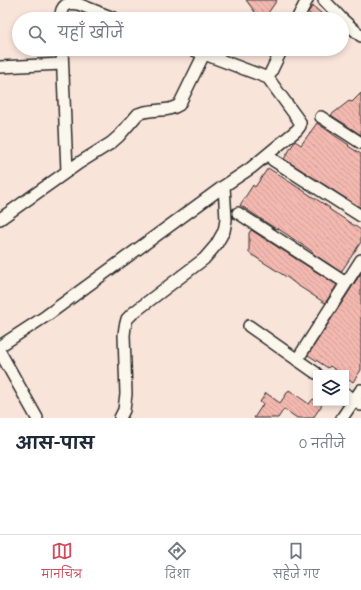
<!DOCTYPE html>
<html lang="hi">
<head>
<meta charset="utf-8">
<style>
	body { margin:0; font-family:Mali,"Playpen Sans Deva",sans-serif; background:#f6f6f7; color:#1f2937 }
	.controls { position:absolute; right:12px; bottom:12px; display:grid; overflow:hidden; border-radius:0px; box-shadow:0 2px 6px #0003 }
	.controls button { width:36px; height:36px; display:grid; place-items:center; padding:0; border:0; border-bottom:1px solid #e0e1e3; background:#fff; color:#1f2937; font:20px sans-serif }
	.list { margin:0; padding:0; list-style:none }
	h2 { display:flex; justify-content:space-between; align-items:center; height:52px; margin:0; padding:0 16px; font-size:17px }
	h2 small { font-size:13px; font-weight:400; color:#747a83 }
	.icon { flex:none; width:22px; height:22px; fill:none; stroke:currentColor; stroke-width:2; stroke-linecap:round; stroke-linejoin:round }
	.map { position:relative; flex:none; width:361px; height:418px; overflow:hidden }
	.search { position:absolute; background:#fff; box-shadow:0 2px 6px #0003; left:12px; right:12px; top:12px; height:44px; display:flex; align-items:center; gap:10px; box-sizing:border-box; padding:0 14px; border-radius:22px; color:#747a83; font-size:15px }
	.sheet { height:116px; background:#fff }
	nav { display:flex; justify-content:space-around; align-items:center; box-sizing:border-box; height:56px; border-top:1px solid #e0e1e3; background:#fff; font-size:11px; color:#747a83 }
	nav a { display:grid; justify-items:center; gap:2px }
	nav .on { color:#d1495b }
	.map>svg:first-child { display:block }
</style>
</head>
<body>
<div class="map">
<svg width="361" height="418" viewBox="0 0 361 418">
	<defs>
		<pattern id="building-back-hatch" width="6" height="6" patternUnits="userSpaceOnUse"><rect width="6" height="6" fill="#f3b8af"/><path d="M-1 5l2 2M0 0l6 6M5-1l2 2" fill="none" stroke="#d09e97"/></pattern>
	</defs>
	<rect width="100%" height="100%" fill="#f9e4da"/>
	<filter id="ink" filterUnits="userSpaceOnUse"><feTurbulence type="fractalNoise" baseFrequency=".025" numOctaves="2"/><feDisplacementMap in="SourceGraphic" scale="8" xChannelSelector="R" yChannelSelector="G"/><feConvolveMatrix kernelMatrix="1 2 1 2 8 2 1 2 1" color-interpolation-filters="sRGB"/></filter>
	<g filter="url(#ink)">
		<path fill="url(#building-back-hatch)" stroke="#2b2b2b" d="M246 0H277L264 19H260Z
			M313 6 328 19H316L308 12Z
			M361 93V135L331 115 349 101 352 102Z
			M317 123 340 139 349 145 348 146 361 154V208L284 159 295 141 301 145Z
			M268 168 330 208 329 209 361 230V242L341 272 312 253 313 252 277 228 276 229 240 205 253 185 255 187Z
			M251 230 337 285 325 303 297 285 288 278 249 253V233Z
			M361 273V370L353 382 346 377V373H340L330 366 328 368 308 355Z
			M289 390 309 404 313 399 316 401V403H318L322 405 313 418H297L284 409 278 418H254L263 404 260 402 266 393 280 403Z"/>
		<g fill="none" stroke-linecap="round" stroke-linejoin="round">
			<g stroke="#2b2b2b" stroke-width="14">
				<path id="minor" d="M324 0 342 19
					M61 19C60 6 66 2 78 4L116 19
					M297 19 307 0
					M342 19 361 36
					M62 49 67 171
					M191 49 268 78
					M0 67 62 64
					M321 117 361 143
					M273 160 361 216
					M238 213 346 283
					M0 219 79 163 111 143 119 136 138 114C151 108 167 113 179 105L204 54
					M249 326 316 373
					M0 346 46 316 224 186 251 168 297 130 300 126V122L268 78 282 49
					M0 352 37 418
					M297 360 361 260
					M346 394 361 405
					M120 418 124 410 126 394 124 335 125 327 127 319 133 313 204 259 216 245 224 231 226 220 224 186
					M342 418 361 390"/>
			</g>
			<use href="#minor" stroke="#fbf7ec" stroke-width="11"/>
		</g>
	</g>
</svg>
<div class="controls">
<button><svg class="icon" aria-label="layers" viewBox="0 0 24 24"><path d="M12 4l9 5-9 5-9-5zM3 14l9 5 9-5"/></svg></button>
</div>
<div class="search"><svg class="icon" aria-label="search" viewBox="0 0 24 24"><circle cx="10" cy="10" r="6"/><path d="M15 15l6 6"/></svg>यहाँ खोजें</div>
</div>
<section class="sheet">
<h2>आस-पास<small>0 नतीजे</small></h2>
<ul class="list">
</ul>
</section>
<nav>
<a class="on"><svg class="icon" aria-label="map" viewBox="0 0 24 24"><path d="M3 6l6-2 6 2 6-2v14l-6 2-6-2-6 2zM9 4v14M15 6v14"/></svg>मानचित्र</a>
<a><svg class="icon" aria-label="directions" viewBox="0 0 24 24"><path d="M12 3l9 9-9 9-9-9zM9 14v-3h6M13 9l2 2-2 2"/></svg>दिशा</a>
<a><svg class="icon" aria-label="saved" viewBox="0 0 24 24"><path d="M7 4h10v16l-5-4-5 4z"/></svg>सहेजे गए</a>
</nav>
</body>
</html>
